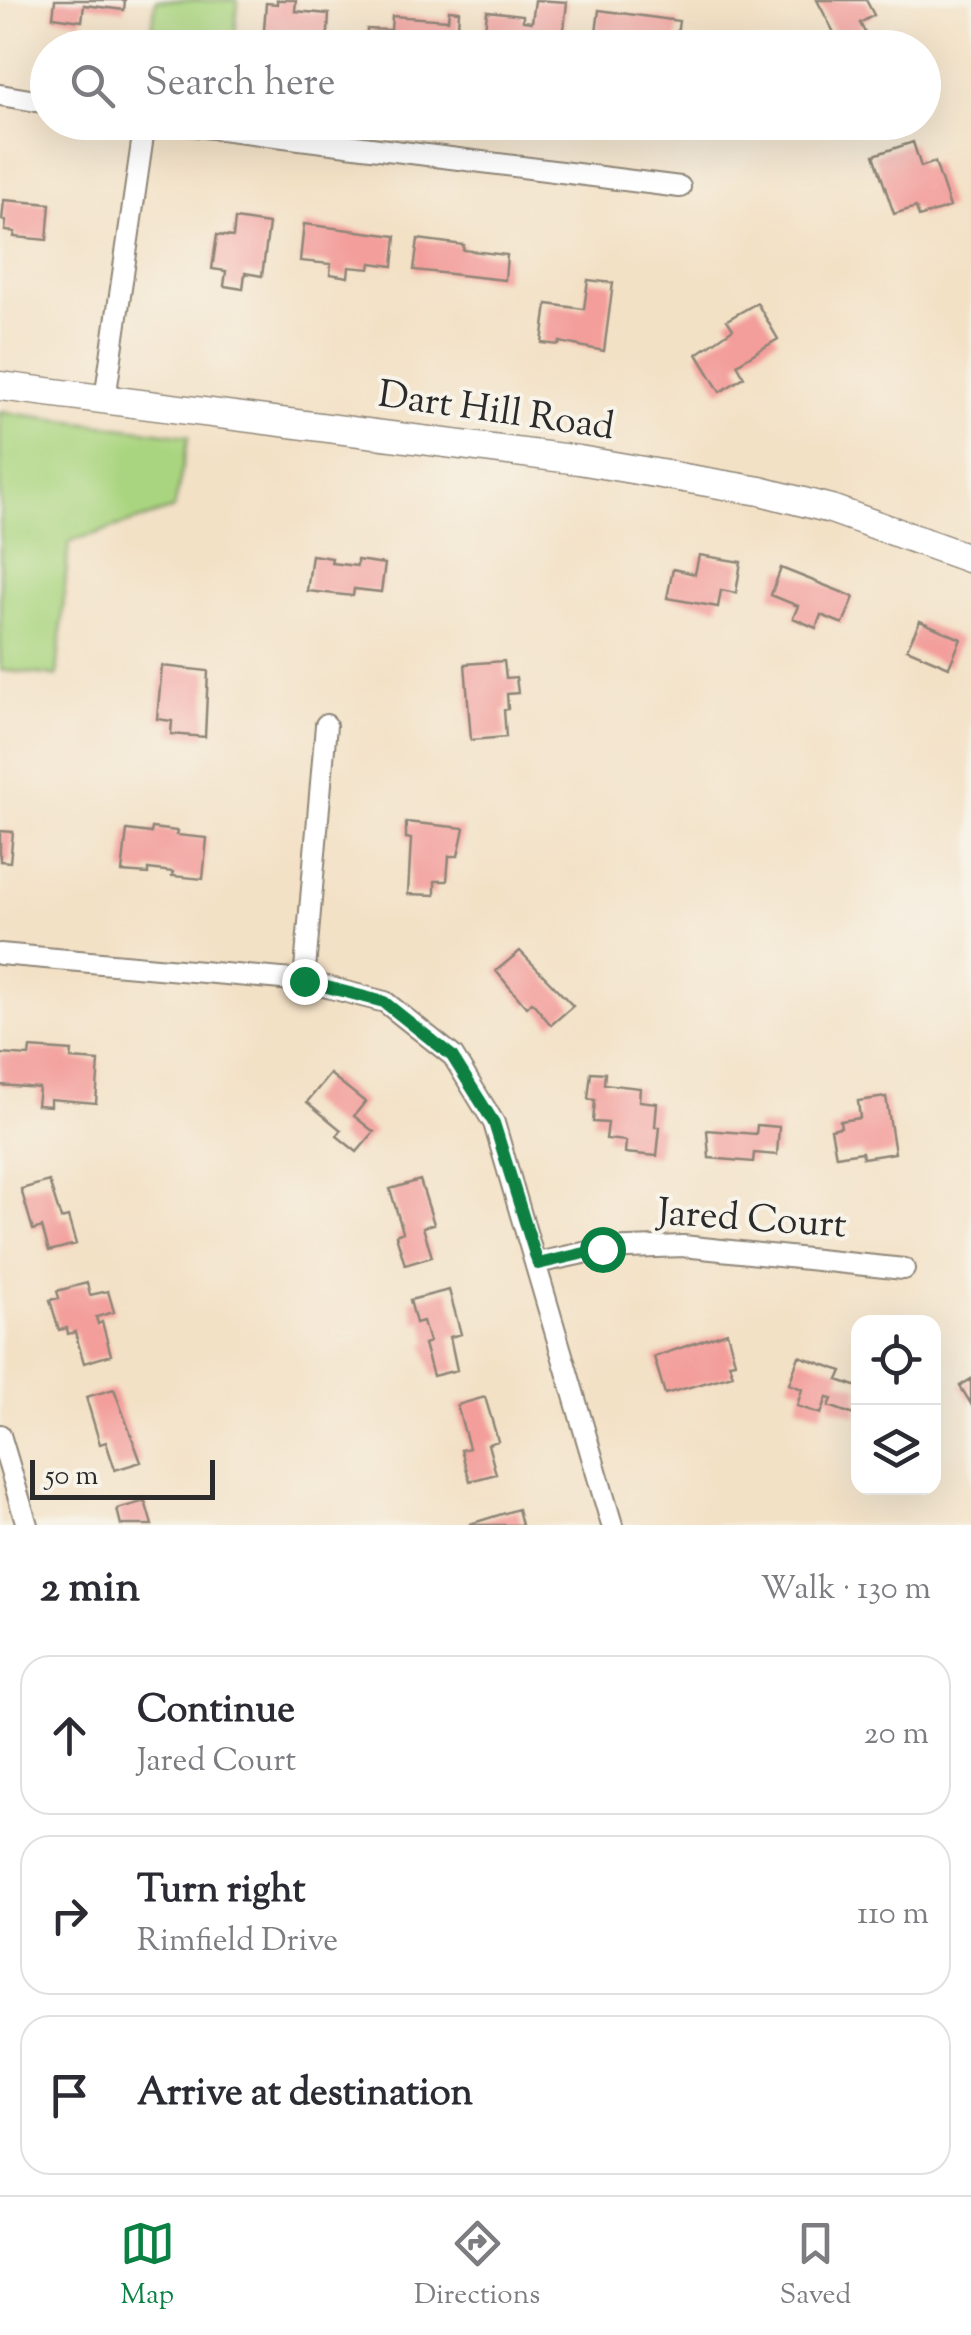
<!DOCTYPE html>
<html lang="en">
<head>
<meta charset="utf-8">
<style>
	body { margin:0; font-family:"Sorts Mill Goudy",serif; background:#f2f2f3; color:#2b2b33 }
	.controls { position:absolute; right:30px; bottom:30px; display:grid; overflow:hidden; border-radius:20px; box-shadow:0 10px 40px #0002 }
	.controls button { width:90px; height:90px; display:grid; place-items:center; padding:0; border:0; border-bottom:2px solid #e1e1e2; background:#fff; color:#2b2b33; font:50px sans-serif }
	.scale { position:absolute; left:30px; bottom:25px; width:185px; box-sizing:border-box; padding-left:10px; border:5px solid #2b2b2b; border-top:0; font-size:28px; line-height:35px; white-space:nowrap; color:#2b2b2b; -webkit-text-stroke:8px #f7f3e8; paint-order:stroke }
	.stop { position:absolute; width:30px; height:30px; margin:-22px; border:8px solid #0b8043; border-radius:50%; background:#fff }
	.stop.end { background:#0b8043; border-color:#fff; box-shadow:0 2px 10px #0008 }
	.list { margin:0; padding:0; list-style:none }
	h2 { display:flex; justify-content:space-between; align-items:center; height:130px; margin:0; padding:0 40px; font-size:42px }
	h2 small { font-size:32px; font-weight:400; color:#7c7c81 }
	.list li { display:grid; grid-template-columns:65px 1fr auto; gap:30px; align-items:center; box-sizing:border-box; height:160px; margin:0 20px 20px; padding:0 20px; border:2px solid #e1e1e2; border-radius:30px }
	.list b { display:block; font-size:38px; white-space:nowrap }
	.list p { margin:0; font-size:32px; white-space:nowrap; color:#7c7c81 }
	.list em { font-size:32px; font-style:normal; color:#7c7c81 }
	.icon { flex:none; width:55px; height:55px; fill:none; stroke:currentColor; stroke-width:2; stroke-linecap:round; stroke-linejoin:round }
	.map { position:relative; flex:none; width:971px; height:1525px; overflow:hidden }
	.search { position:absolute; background:#fff; box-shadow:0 10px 40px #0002; left:30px; right:30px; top:30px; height:110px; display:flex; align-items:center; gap:25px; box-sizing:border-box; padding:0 35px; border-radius:55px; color:#7c7c81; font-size:38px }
	.sheet { height:670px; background:#fff }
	nav { display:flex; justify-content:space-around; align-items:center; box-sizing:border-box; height:140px; border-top:2px solid #e1e1e2; background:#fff; font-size:28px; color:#7c7c81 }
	nav a { display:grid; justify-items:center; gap:5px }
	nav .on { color:#0b8043 }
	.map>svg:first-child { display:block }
</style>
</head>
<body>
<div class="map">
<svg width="971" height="1525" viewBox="0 0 971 1525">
	<rect width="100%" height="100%" fill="#f7f3e8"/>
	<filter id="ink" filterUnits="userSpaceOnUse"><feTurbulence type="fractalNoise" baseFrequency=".01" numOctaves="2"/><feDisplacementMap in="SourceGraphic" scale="20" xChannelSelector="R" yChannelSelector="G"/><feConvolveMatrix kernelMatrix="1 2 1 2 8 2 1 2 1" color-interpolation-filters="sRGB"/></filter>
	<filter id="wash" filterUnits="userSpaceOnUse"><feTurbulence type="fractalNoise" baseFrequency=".0048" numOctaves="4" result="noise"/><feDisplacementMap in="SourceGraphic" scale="40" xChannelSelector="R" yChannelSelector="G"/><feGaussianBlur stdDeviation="2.25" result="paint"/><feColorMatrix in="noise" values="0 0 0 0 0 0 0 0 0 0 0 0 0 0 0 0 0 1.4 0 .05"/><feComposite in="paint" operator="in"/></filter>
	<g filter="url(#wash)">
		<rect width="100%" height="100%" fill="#f3e1c6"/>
		<path fill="#aad580" stroke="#6a8056" stroke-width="2.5" d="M156 0H238L234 47H149Z
			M0 412 189 436 174 509 69 542 57 676 0 670Z"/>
		<g id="blocks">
			<path fill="#f39e9b" d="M55 0H125L124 10 84 5 82 21 53 17Z
				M277 0H296L295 11 329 14 327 48 263 43 266 3 277 4Z
				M535 0 567 2 562 48 489 45 490 30H485L487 11 523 15V21L532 22Z
				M817 0H866L874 15 860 23 873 48H842Z
				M449 10 459 11 457 42H447V48H366L367 29 391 30 392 16 448 20Z
				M599 10 679 21 675 48 595 40Z
				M913 142 921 167 935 162 950 207 919 217 916 207 894 214 874 155Z
				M4 200 50 204 47 240 14 237 15 232 5 231 6 221 2 220Z
				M235 219 269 224 262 276 245 273 243 289 224 286 226 271 212 269 217 235 233 237Z
				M304 224 396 236 393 266 371 263 370 269 349 267 348 277 330 274 331 264 300 261Z
				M418 239 464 245 463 250 507 255 505 280 414 270Z
				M588 280 613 283 604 351 560 342 559 345 542 343 547 304 584 309Z
				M757 303 778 339 737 364 744 377 720 392 697 354 733 329 727 320Z
				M312 555 332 558 331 563 357 566V560L385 564 381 592 354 589 353 596 307 591Z
				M699 555 741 562 736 593 721 590 718 607 667 598 673 569 695 574Z
				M781 568 854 597 843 624 821 615 816 628 793 618 798 606 771 595Z
				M920 621 961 639 949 667 907 649Z
				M504 661 506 678 516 677 518 693 507 694 508 709 504 710 506 737 471 740 465 664Z
				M162 666 208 671 205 737 171 734 172 721 157 719Z
				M406 822 464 828 458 856H449L447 881H435V895L408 894 411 839 406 838Z
				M152 828 177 831 176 835 207 838 203 879 172 876 173 872 148 869V874L122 872 127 830 151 833Z
				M0 831 13 832 10 862 0 861Z
				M520 951 573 1006 551 1025 532 1002 526 1007 496 971Z
				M30 1048 72 1051 71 1059 99 1061 96 1103 50 1099V1106L37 1105 39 1088 0 1085V1054L29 1056Z
				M591 1072 605 1073 604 1084 640 1088 639 1101 657 1103 655 1127H660L657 1156 625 1153 626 1141 606 1139 608 1123 593 1122 595 1100 588 1099Z
				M330 1074 365 1102 354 1116 374 1132 357 1152 337 1136 341 1130 307 1102Z
				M886 1097 895 1153 863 1158 862 1152 836 1156 831 1129 841 1127 840 1121 860 1118 858 1101Z
				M757 1125 779 1127 777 1155 754 1153 753 1162 709 1158 707 1130 756 1134Z
				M420 1180 434 1224 423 1227 432 1257 405 1265 396 1235 403 1232 390 1189Z
				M49 1181 61 1219 68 1217 76 1244 49 1251 42 1227 33 1230 21 1189Z
				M87 1283 90 1295 108 1291 114 1312 96 1317 98 1324 102 1322 111 1355 84 1363 75 1332 68 1334 67 1328 59 1330 50 1300 59 1298 57 1291Z
				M449 1290 461 1334 450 1337 457 1370 433 1376 424 1344 429 1342 423 1321 416 1323 410 1300Z
				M727 1332 735 1362 729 1363 733 1375 665 1394 654 1357Z
				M799 1356 842 1371 838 1380 858 1387 857 1416 829 1406 832 1399 827 1397 821 1414 797 1406 802 1389 789 1384Z
				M971 1379V1404L960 1386Z
				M114 1389 141 1462 115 1470 106 1442 100 1444 86 1397Z
				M485 1397 498 1441 488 1444 496 1474 470 1481 461 1450 469 1448 457 1405Z
				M145 1501 152 1525H121L117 1509Z
				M518 1509 522 1525H470V1524Z"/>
		</g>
	</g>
	<g filter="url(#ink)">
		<use href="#blocks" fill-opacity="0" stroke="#8f8678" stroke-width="2.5"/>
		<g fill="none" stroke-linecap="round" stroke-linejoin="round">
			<g stroke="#8f8678" stroke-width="24">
				<path id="minor" d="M0 95 48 103
					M165 122 680 187
					M105 399 145 122
					M0 954 304 981 385 1002 453 1056 494 1123 612 1525
					M304 981 326 725
					M537 1263 602 1249 683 1246 904 1269
					M0 1435 27 1525"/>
			</g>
			<g stroke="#8f8678" stroke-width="31">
				<path id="tertiary" d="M0 386 579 460 760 491 831 509 971 559"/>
			</g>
			<use href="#minor" stroke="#fff" stroke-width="20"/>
			<use href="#tertiary" stroke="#fff" stroke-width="28"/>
		</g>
	</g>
	<g fill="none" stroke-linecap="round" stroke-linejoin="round" filter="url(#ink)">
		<path stroke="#0b8043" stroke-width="12" d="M304 981 384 1002 452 1056 494 1123 538 1264 602 1249"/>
	</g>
	<g text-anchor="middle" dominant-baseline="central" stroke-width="8" stroke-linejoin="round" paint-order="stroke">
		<g font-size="38" fill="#2b2b2b" stroke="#f7f3e8">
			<text transform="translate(496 413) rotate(8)">Dart Hill Road</text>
			<text transform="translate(752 1221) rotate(4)">Jared Court</text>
		</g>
	</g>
</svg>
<div class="controls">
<button><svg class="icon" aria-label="locate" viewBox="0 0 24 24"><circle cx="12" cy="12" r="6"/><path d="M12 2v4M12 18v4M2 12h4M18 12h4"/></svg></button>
<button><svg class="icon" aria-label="layers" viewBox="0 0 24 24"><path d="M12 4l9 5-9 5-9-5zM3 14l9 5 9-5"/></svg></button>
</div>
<div class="scale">50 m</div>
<div class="stop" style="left:602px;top:1249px"></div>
<div class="stop end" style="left:304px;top:981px"></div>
<div class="search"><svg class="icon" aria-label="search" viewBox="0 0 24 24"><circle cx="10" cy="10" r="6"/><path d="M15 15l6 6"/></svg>Search here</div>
</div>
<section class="sheet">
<h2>2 min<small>Walk · 130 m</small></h2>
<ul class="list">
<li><svg class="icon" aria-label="ahead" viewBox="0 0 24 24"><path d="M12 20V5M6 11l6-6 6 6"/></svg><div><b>Continue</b><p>Jared Court</p></div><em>20 m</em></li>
<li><svg class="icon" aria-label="right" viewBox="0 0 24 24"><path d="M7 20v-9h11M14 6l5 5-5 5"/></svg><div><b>Turn right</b><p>Rimfield Drive</p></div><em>110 m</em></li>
<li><svg class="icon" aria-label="arrive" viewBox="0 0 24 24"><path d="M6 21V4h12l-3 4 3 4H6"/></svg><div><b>Arrive at destination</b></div></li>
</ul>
</section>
<nav>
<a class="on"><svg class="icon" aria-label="map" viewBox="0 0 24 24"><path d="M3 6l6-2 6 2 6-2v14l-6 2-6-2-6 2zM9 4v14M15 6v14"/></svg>Map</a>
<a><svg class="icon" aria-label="directions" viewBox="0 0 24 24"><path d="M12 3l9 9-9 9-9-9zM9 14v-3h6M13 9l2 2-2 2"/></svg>Directions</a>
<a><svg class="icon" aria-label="saved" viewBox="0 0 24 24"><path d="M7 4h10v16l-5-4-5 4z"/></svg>Saved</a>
</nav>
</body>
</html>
